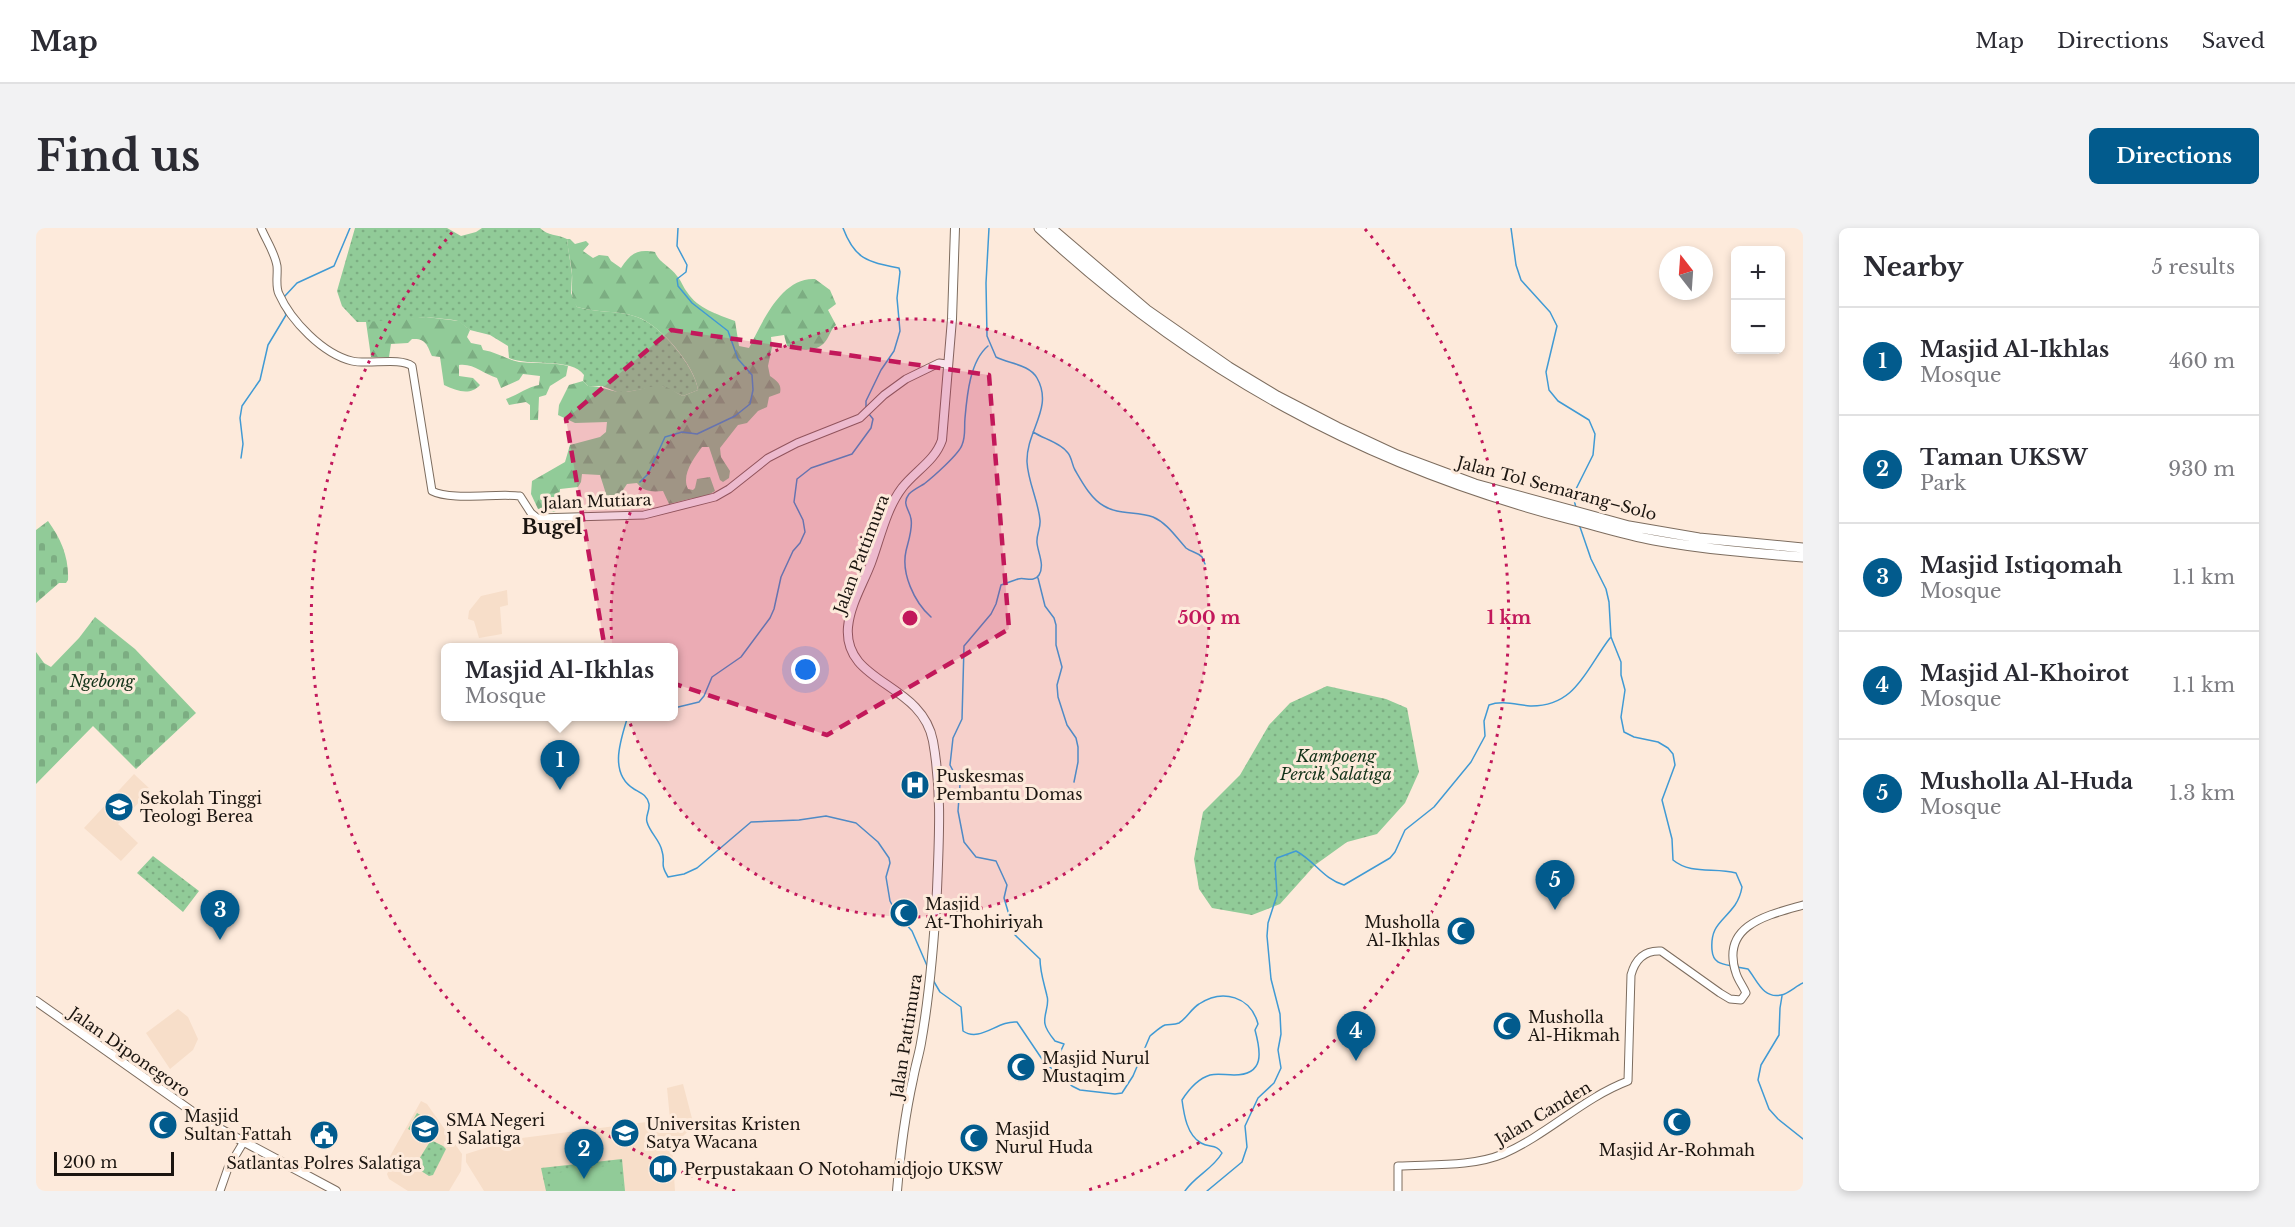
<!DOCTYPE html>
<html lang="en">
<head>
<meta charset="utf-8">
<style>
	body { margin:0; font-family:"Libre Baskerville",serif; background:#f2f2f3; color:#2b2b33 }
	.controls { position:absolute; right:18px; top:18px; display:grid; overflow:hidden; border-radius:9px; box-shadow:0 3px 9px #0003 }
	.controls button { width:54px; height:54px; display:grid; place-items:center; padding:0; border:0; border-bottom:2px solid #e1e1e2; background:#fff; color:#2b2b33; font:30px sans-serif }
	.compass { position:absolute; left:1623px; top:18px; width:54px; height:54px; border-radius:50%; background:#fff; box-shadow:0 3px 9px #0003; rotate:343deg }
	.scale { position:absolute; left:18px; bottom:15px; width:120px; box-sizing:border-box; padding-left:6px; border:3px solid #1b1510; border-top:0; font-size:16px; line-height:21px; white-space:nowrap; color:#1b1510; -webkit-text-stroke:4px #fdeadb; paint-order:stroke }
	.you { position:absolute; left:770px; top:442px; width:21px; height:21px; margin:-15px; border:4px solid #fff; border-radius:50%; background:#1a73e8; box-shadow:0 0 0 9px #1a73e833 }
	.badge { display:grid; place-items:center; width:39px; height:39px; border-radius:50%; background:#025b8d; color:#fff; font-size:20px; font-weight:700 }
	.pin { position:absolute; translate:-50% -50px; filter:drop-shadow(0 2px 3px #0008) }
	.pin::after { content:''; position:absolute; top:32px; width:21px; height:18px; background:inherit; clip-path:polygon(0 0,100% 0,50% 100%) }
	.popup { position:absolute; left:405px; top:415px; width:237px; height:78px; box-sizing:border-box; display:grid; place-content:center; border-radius:9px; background:#fff; filter:drop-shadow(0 2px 4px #0005); font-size:20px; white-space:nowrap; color:#7c7c81 }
	.popup b { font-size:22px; color:#2b2b33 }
	.popup::after { content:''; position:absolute; left:50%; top:100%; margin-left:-12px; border:12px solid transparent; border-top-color:#fff }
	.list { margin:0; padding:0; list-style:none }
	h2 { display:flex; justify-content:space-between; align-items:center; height:78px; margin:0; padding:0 24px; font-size:26px }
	h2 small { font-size:20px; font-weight:400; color:#7c7c81 }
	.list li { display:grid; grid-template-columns:39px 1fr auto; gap:18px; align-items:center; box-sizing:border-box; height:108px; padding:0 24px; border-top:2px solid #e1e1e2 }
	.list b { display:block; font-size:22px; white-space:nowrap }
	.list p { margin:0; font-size:20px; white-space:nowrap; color:#7c7c81 }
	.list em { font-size:20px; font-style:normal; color:#7c7c81 }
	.map { position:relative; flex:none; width:1767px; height:963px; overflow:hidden; border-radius:9px }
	header { display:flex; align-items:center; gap:36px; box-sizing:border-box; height:84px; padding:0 30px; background:#fff; border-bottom:2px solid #e1e1e2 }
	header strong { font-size:28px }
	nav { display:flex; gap:33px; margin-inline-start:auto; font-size:21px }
	.intro { display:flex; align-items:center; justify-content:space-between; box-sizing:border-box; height:144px; padding:0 36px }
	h1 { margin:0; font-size:42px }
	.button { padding:15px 27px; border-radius:9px; background:#025b8d; color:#fff; font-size:21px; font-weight:700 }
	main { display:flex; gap:36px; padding:0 36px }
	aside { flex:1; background:#fff; border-radius:9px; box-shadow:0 3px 9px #0003 }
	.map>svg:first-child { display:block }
</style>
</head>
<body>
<header>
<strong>Map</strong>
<nav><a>Map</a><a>Directions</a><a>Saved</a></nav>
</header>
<div class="intro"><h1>Find us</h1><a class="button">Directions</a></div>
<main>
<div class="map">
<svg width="1767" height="963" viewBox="0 0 1767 963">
	<defs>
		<pattern id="grass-dots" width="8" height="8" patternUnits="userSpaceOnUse" patternTransform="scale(1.5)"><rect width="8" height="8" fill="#91cb98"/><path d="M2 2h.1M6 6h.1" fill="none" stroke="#7cad82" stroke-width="1.8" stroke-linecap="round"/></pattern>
		<pattern id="forest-firs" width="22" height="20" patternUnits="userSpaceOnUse" patternTransform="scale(1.5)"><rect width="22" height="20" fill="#91cb98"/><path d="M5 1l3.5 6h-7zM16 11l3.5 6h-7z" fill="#7cad82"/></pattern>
		<pattern id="cemetery-stones" width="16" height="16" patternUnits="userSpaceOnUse" patternTransform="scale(1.5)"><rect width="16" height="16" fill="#91cb98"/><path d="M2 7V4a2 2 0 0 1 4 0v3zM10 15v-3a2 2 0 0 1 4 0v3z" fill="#7cad82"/></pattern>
	</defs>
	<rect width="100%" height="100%" fill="#fdeadb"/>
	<path fill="#f7dec9" d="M471 362 472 377 464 379 466 406 443 410 438 393 432 391 433 383 445 368Z
		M98 546 115 562 82 596 102 615 85 633 48 600Z
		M142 781 152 789 162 811 157 822 134 841 110 805Z
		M647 856 658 898 636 918 639 963H448L430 934V926L478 911 634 891 631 860Z
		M385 873 391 876 426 926 425 943 413 963H372L353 951 351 946 358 932 353 930Z"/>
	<path fill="url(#grass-dots)" d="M319 0H411L425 8 440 4 446 0H504C512 8 521 6 531 11L536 47 535 65 541 79C560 85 582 82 601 89 625 97 659 139 662 162L647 168 626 158 590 164H581L566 158H552L547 153 548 147C536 129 493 139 473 130L472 118 454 107 434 102 422 93 418 92 390 89 351 94H321L306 78 301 63Z
		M1291 458 1350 471 1371 480 1383 544 1369 575 1341 606 1311 614 1279 637 1244 676 1216 687 1176 680 1163 661 1158 631 1167 584 1204 547 1233 497 1254 475Z
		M117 628 163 663 147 684 101 645Z
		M395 912 407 918 410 921 397 947 393 948 382 941 380 936Z
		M586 931 589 963H510L505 940Z"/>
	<path fill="url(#forest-firs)" d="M531 11H534L539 16 550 13 553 16 547 23 557 30 563 27 572 28 575 33 585 40C595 25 601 21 619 24 622 34 635 39 641 48 645 52 647 59 651 64 662 81 681 86 699 93L703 118 713 120C726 95 745 49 779 51L794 62 800 76 792 82 800 97C794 102 794 108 789 114 780 125 763 122 751 118L748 107 735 109 736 119 732 138 734 148C741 153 746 156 744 165L733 169 731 179 722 183 711 195 702 197 684 220 685 229 694 243 693 250 687 254 684 252 673 219H666C658 230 645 247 652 261L657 262 659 260 661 251 674 249 679 263 674 266V270L659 274 657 270 633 276 627 263C616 264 608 264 601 255L591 256 581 271 571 269 564 247 546 246 545 254 542 259 524 261 523 282 518 284 502 281 495 266 496 253 529 234 534 217 564 209 570 204 571 194 539 195 522 187 523 177 533 157 547 153 552 158C566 158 573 163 584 164 598 165 617 156 626 158 633 159 640 165 647 168L662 162C659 138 625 97 601 89 582 82 560 85 541 79 533 68 537 58 536 46 535 34 532 23 531 11Z
		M390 89 423 93 434 102 431 109 435 115 445 117 447 122C460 124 470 131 483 134 500 136 517 134 532 138L530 148 514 158 510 167 503 169 502 192H494V177L490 174 473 177 470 171C482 167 491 159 503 157L504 148 487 146 483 152 465 160 461 150C447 146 438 135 423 137V148L437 150 444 157C434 168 421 163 408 157L404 129 396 128C391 117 390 110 376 111L372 115 355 116 353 129H335L330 94Z"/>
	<path fill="url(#cemetery-stones)" d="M12 293C25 311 33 329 32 352L30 355H23L0 375V302Z
		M59 389 99 421 160 485 100 541 57 498 0 556V424L8 435 15 439 43 410Z"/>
	<path fill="#91cb98" d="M381 885 390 890 381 906 372 901Z
		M583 936 587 963H515L512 946Z"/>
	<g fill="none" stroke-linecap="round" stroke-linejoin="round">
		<path stroke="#409ad4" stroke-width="1.5" d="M807 0C819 32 832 34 863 40L864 44 861 70 864 103 858 123 845 142 830 173V182
			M953 0 950 55 951 108 960 129C973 136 993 136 1001 150 1018 180 990 203 991 234 992 254 1002 272 1004 292 1005 300 1000 307 1001 315 1002 325 1009 337 1003 347 998 355 989 349 982 351 977 353 970 355 965 357L960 376 955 386 928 418 926 491 917 510 914 537 924 556 922 583 928 614 940 629 960 633 971 657 968 670 979 707 1004 731C1004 744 1008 755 1011 768 1014 777 1007 787 1009 796 1010 802 1015 808 1019 813L1028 816 1022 829 1014 838
			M1475 0 1480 37 1485 52 1514 84 1521 98 1510 144 1513 162 1522 173 1553 192 1559 206 1557 227 1537 267 1540 280
			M248 69 261 55 298 38 314 0
			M997 204C1008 211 1025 215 1032 225 1036 230 1036 237 1039 242 1046 254 1055 271 1068 278 1082 287 1101 283 1117 289 1131 295 1140 309 1150 320 1155 324 1161 324 1166 329L1169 336
			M205 230 207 216 204 190 206 178 224 152 232 117 250 87 248 82
			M604 254 612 246 629 209 646 204 661 206 699 188 714 176 717 162 716 147 702 131 692 103 656 75 642 58 641 51 650 44 651 37 641 18 642 0
			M1544 299 1555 331 1570 361 1573 374 1575 409 1585 434V447L1589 462 1585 489 1588 504 1598 509 1622 514 1632 520 1637 526 1639 537 1626 572 1636 611 1637 632C1655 647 1679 639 1700 645L1706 659C1705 665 1703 671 1699 677 1687 694 1674 697 1676 722 1677 735 1685 736 1696 738
			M1002 350 1009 378 1018 390 1020 397V417L1026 439 1021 457 1022 469 1031 497 1040 510 1042 519V534L1038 554
			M895 389C878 374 865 345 870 323 872 314 877 301 875 291 874 282 865 276 873 266 877 262 883 259 888 256 897 249 923 226 926 217 930 208 928 199 929 190 931 167 934 133 952 118
			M638 480 663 474 668 468 676 449 705 429 734 390 738 381 745 349 757 323 764 315 769 304 767 292 758 274 761 251 775 240 816 226 835 200 837 191 833 186
			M592 488C585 511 572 545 598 561 605 565 611 567 613 576 614 583 609 588 611 594 614 605 624 612 626 623 630 636 623 634 632 649L648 646 661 640 715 594 763 592 790 588 820 595 842 614 853 630 854 635 850 649 854 673 861 686 876 703 892 740
			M1701 739 1712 741C1721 752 1727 771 1745 767 1752 766 1760 758 1767 755
			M897 752 904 764 925 779 927 803C944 815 962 792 981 794L1008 834 1036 858 1044 862 1079 866 1086 865 1097 848 1114 808C1119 804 1124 799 1129 797 1134 796 1138 797 1143 795 1151 790 1155 781 1163 776 1187 760 1215 769 1222 796L1219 802C1225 824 1229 847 1198 847 1189 847 1182 845 1174 847 1161 851 1153 861 1146 872 1148 887 1151 907 1165 915 1173 920 1181 916 1186 925 1177 941 1159 948 1149 963
			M1746 768 1744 780 1743 807 1725 837 1722 852 1733 881 1742 891 1767 911
			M1171 963 1206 934 1211 919 1209 898 1222 870 1238 855 1245 840 1242 822 1245 806 1244 786 1235 751 1231 708 1232 695 1241 667 1239 635 1241 630 1260 623C1279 633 1287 651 1308 657L1354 630 1359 624 1369 602 1398 579 1435 534 1449 508 1448 493 1453 477C1466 472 1481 477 1494 478 1540 479 1550 441 1574 410"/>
		<g stroke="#7d6d5f" stroke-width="9">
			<path id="secondary" d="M225 0C230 12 239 25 241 38 242 47 239 58 243 66 255 93 287 126 316 133 332 137 364 129 376 138L396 263C415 273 461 265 484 268L495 285 501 290 608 287 679 269 693 261 732 230 761 215 824 190 848 167 870 151 903 135 911 136
				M184 963 192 940 207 915
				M1362 963V938C1395 936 1436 939 1467 926 1511 907 1547 870 1592 853L1595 747C1599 732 1608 722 1625 723L1684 765 1694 771 1705 772 1710 765C1707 758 1702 752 1700 745 1684 697 1732 687 1767 677"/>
		</g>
		<g stroke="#7d6d5f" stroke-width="10">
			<path id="primary" d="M0 773 171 894 300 963
				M861 963C864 926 869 887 877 851 879 839 883 827 885 815 894 765 898 713 901 662 903 610 906 564 897 513 886 454 807 456 812 399 814 377 827 356 835 335 844 311 850 281 866 260 879 243 899 233 906 212L916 91 919 0"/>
		</g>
		<g stroke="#7d6d5f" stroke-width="11">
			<path id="highway" d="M1003 0C1158 144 1330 238 1534 291 1562 298 1590 307 1618 312 1667 321 1717 325 1767 329
				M1015 0 1111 82 1193 139 1241 168 1301 199 1361 227 1439 256 1593 298 1663 310 1767 320"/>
		</g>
		<use href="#secondary" stroke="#fff" stroke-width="7"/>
		<use href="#primary" stroke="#fff" stroke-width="8"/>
		<use href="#highway" stroke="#fff" stroke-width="9"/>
	</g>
	<path fill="#c2185b" fill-opacity="0.2" stroke="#c2185b" stroke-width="4.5" stroke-dasharray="12 8" stroke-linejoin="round" d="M635 102 953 147 973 401 791 507 571 433 530 191Z"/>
	<circle cx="874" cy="390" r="299" fill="#c2185b" fill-opacity=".12"/>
	<g fill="none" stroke="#c2185b" stroke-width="3" stroke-dasharray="3 6">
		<circle cx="874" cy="390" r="299"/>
		<path d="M699 963A599 599 0 0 1 419 1M1329 1A599 599 0 0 1 1049 963"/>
	</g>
	<defs>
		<g id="hospital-disc" transform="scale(1.5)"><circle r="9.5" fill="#025b8d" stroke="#fdeadb"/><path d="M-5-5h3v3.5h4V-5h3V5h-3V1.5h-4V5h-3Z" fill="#fff"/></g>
		<g id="university-disc" transform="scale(1.5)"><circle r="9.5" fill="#025b8d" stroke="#fdeadb"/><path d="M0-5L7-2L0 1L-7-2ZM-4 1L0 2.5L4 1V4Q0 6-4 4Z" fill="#fff"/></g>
		<g id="mosque-disc" transform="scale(1.5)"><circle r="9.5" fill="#025b8d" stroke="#fdeadb"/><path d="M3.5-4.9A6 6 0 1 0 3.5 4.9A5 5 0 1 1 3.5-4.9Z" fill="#fff"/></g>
		<g id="school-disc" transform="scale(1.5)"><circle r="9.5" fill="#025b8d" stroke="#fdeadb"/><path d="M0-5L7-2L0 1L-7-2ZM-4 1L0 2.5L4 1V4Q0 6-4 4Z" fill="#fff"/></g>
		<g id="civic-disc" transform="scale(1.5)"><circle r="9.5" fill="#025b8d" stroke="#fdeadb"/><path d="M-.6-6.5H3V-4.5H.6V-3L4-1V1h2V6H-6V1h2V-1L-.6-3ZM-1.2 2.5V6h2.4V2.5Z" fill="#fff"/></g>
		<g id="library-disc" transform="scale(1.5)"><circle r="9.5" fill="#025b8d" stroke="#fdeadb"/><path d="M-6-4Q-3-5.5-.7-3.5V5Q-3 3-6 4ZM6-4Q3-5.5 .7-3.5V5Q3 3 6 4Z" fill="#fff"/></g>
	</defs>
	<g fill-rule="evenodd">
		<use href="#hospital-disc" x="879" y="557"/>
		<use href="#university-disc" x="83" y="579"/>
		<use href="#mosque-disc" x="868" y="685"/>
		<use href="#mosque-disc" x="1425" y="703"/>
		<use href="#mosque-disc" x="1471" y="798"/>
		<use href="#mosque-disc" x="985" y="839"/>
		<use href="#mosque-disc" x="1641" y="894"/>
		<use href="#mosque-disc" x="127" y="897"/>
		<use href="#school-disc" x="389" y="901"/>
		<use href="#university-disc" x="589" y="905"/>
		<use href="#civic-disc" x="288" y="907"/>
		<use href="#mosque-disc" x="938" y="910"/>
		<use href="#library-disc" x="627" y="941"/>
	</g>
	<g text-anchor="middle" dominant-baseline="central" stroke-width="6" stroke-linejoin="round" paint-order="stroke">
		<g font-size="16" fill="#1b1510" stroke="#fdeadb">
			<text transform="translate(1521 260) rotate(15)">Jalan Tol Semarang–Solo</text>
			<text transform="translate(561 273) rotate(-2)">Jalan Mutiara</text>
			<text transform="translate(825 326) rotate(-69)">Jalan Pattimura</text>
			<text transform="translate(870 808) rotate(-81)">Jalan Pattimura</text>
			<text transform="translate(94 824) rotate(35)">Jalan Diponegoro</text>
			<text transform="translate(1507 885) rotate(-31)">Jalan Canden</text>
		</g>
		<g font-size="16" font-style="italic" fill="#133319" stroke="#fdeadb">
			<text x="66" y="453">Ngebong</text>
			<text x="1300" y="528">Kampoeng<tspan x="1300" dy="18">Percik Salatiga</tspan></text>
		</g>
		<g font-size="16" fill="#1b1510" stroke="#fdeadb" text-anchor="start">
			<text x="900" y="548">Puskesmas<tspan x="900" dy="18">Pembantu Domas</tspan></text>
			<text x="104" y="570">Sekolah Tinggi<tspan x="104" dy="18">Teologi Berea</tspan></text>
			<text x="889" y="676">Masjid<tspan x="889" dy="18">At-Thohiriyah</tspan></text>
			<text x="1404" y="694" text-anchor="end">Musholla<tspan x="1404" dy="18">Al-Ikhlas</tspan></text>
			<text x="1492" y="789">Musholla<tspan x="1492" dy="18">Al-Hikmah</tspan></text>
			<text x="1006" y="830">Masjid Nurul<tspan x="1006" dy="18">Mustaqim</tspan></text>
			<text x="148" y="888">Masjid<tspan x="148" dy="18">Sultan Fattah</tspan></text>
			<text x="410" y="892">SMA Negeri<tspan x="410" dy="18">1 Salatiga</tspan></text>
			<text x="610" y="896">Universitas Kristen<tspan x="610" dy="18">Satya Wacana</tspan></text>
			<text x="959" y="901">Masjid<tspan x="959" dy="18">Nurul Huda</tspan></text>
			<text x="1641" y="922" text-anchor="middle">Masjid Ar-Rohmah</text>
			<text x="288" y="935" text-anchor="middle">Satlantas Polres Salatiga</text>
			<text x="648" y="941">Perpustakaan O Notohamidjojo UKSW</text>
		</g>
		<g font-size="20" font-weight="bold" fill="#1b1510" stroke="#fdeadb">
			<text x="516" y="299">Bugel</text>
		</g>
	</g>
	<circle cx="874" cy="390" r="9" fill="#c2185b" stroke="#fdeadb" stroke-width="3"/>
	<g font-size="18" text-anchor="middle" font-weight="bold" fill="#c2185b" stroke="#fdeadb" stroke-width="6" stroke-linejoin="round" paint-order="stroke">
		<text x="1173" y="396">500 m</text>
		<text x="1473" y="396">1 km</text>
	</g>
</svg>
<div class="controls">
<button>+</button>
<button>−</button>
</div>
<svg class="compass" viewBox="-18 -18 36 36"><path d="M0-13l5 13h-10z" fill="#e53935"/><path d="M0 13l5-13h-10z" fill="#7c7c81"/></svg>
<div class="scale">200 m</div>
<div class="you"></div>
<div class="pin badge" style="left:524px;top:562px">1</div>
<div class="popup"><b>Masjid Al-Ikhlas</b>Mosque</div>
<div class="pin badge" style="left:548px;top:951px">2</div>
<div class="pin badge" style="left:184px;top:712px">3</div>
<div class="pin badge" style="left:1320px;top:833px">4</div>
<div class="pin badge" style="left:1519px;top:682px">5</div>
</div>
<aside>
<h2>Nearby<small>5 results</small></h2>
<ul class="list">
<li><span class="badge">1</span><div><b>Masjid Al-Ikhlas</b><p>Mosque</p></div><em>460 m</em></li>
<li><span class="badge">2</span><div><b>Taman UKSW</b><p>Park</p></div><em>930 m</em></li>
<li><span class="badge">3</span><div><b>Masjid Istiqomah</b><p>Mosque</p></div><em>1.1 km</em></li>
<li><span class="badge">4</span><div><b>Masjid Al-Khoirot</b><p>Mosque</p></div><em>1.1 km</em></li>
<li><span class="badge">5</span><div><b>Musholla Al-Huda</b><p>Mosque</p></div><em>1.3 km</em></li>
</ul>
</aside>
</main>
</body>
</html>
